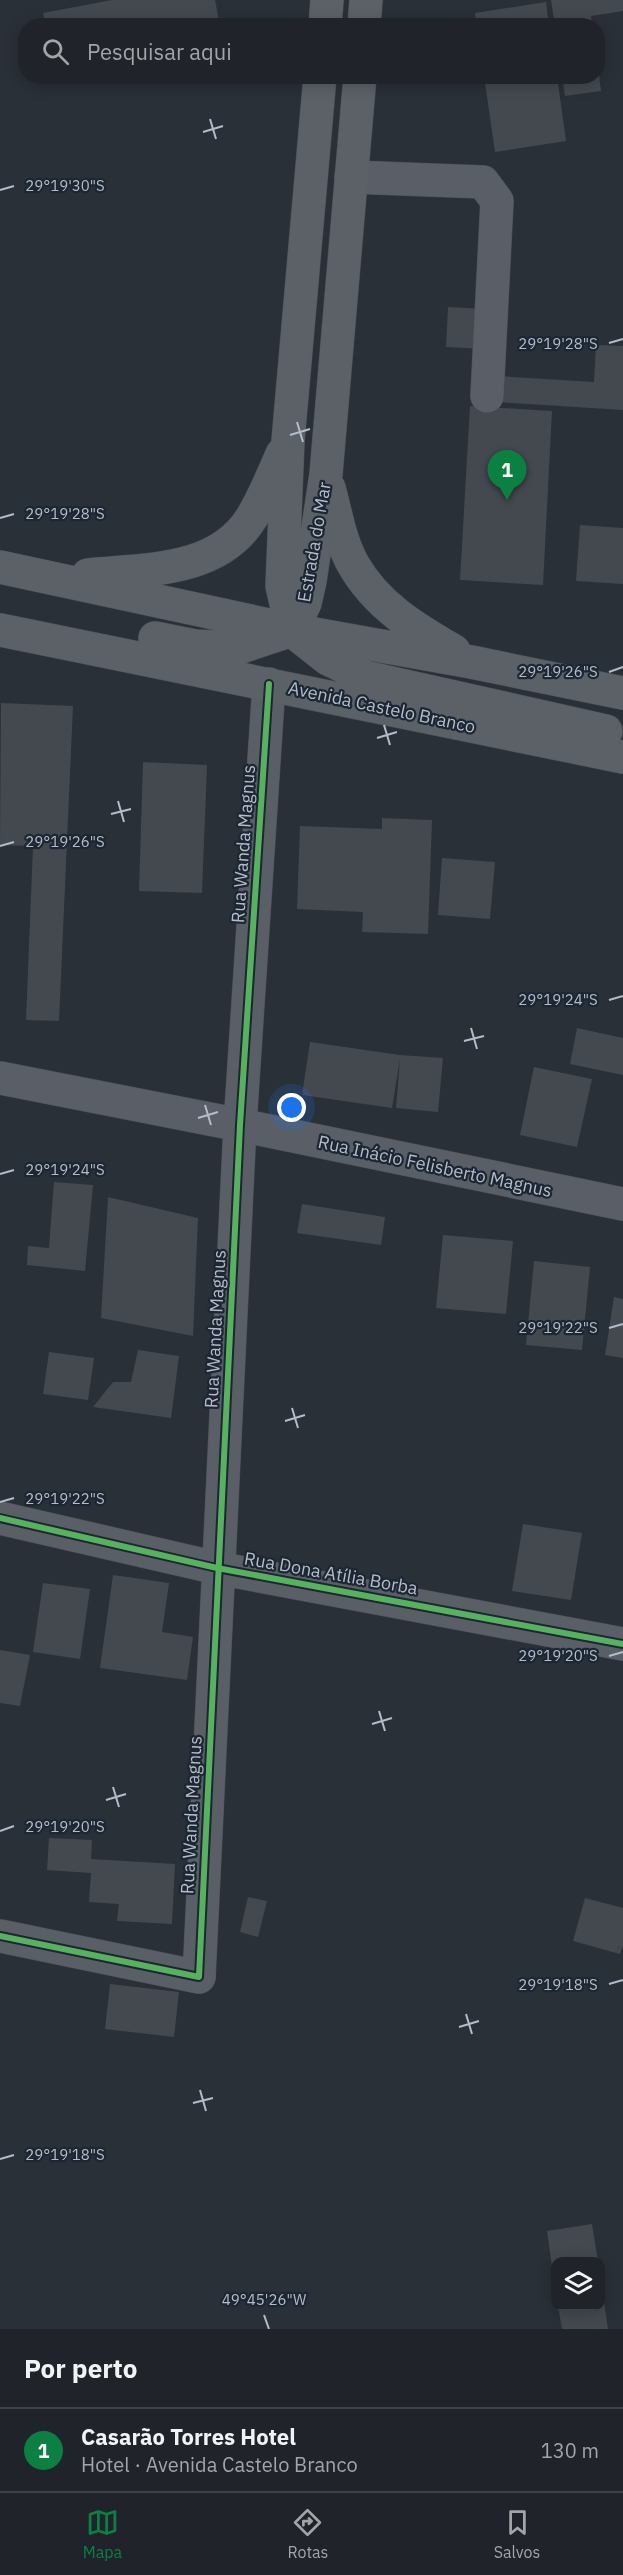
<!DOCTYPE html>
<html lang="pt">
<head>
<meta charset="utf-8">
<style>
	body { margin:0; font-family:"IBM Plex Sans",sans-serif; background:#2d3036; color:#f1f3f6 }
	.controls { position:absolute; right:18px; bottom:18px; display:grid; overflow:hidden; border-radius:12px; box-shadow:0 3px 15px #0003 }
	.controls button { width:54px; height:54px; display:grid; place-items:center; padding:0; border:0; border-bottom:2px solid #3d4147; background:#20242a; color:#f1f3f6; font:30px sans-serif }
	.you { position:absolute; left:292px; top:1108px; width:21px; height:21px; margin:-15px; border:4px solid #fff; border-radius:50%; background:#1a73e8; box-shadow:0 0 0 9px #1a73e833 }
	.badge { display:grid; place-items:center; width:39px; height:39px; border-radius:50%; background:#0b8043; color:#fff; font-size:20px; font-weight:700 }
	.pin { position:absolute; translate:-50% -50px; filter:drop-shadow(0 2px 3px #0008) }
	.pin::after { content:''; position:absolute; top:32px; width:21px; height:18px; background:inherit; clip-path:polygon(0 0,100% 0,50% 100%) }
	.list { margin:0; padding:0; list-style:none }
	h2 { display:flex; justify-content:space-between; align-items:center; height:78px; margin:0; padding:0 24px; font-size:26px }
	h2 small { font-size:20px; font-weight:400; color:#a2a4a8 }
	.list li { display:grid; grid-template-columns:39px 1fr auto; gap:18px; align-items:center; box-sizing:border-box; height:84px; padding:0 24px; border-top:2px solid #3d4147 }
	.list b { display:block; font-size:22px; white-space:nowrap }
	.list p { margin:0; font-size:20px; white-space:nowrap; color:#a2a4a8 }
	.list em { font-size:20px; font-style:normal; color:#a2a4a8 }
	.icon { flex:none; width:33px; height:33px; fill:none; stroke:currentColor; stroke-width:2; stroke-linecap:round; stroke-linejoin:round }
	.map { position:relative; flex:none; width:623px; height:2329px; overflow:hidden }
	.search { position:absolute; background:#20242a; box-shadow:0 3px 15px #0003; left:18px; right:18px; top:18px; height:66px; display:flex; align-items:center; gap:15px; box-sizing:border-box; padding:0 21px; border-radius:24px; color:#a2a4a8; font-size:22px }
	.sheet { height:162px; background:#20242a }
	nav { display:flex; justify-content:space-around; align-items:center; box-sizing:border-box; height:84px; border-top:2px solid #3d4147; background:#20242a; font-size:16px; color:#a2a4a8 }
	nav a { display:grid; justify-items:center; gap:3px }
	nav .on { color:#0b8043 }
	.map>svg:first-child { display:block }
</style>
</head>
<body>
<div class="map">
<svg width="623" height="2329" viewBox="0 0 623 2329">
	<rect width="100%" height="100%" fill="#2a3038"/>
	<path fill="#444950" d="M112 0H215L220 26H46L43 13Z
		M551 0H623V11L591 16 592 26H555Z
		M546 2 549 26H477L475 13Z
		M484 76H557L566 141 495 152Z
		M562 76H599L601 91 565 96Z
		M448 307 485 309 484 349 446 347Z
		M596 345 623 346V410L496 402 497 376 594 382Z
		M470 406 552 411 543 585 460 580Z
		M580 525 623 528V584L576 581Z
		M1 703 73 706 59 1021 26 1020 33 846 0 845Z
		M143 762 207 765 202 893 139 891Z
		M382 818 432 820 428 934 362 932 363 912 297 909 300 826 382 829Z
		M442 858 495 862 490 919 438 915Z
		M577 1028 623 1038V1075L570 1064Z
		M310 1042 400 1055 443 1058 438 1112 396 1108 400 1059 392 1108 302 1095Z
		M534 1067 592 1079 577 1147 520 1135Z
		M54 1182 93 1185 85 1271 27 1265 28 1246 49 1248Z
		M108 1197 198 1218 193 1336 101 1318Z
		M302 1204 385 1217 381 1245 297 1233Z
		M443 1235 513 1241 506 1314 436 1308Z
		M534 1261 590 1267 582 1350 526 1345Z
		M614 1297 623 1299V1358L605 1355Z
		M138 1350 179 1356 171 1418 93 1407 113 1382H131Z
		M49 1352 94 1358 88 1400 43 1394Z
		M523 1524 582 1533 571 1600 512 1591Z
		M113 1575 169 1583 162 1632 193 1637 187 1680 100 1668Z
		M43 1583 90 1589 80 1659 33 1652Z
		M0 1650 30 1655 20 1706 0 1703Z
		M49 1838 92 1840 91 1859 175 1864 172 1924 117 1921 119 1904 89 1902 91 1873 47 1870Z
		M248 1897 267 1901 258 1937 240 1932Z
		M585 1898 623 1908V1944L620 1954 573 1941Z
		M110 1984 179 1992 174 2037 105 2029Z
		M592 2224 598 2262H556L554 2280 547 2231Z
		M602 2289 608 2329H562L558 2306H600Z"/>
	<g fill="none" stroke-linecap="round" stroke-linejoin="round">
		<g stroke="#484c53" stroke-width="34">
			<path id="minor" d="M351 177 483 182 497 201 487 396
				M0 1078 240 1125 623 1204
				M0 1518 217 1568 623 1644
				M0 1936 199 1977 240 1125 269 684"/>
		</g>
		<g stroke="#484c55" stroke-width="34">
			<path id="major" d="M325 26 327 0
				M364 26 366 0
				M329 488C336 513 340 541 353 564 376 605 414 628 454 651
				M0 567 292 630 471 662 623 693
				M88 575C145 569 218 573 252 517 264 497 273 475 282 454
				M0 630 623 757
				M292 630 305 603 310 581 326 474 360 76
				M292 630 282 586 288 441 320 76
				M295 633 328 659 365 677 606 731
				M155 638 195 646 238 648 292 630"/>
		</g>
		<use href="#minor" stroke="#5a5e66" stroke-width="33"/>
		<use href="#major" stroke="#5c6168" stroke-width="33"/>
		<g stroke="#1d2633" stroke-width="10">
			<path id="cycleway" d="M0 1518 217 1568 623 1644
				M0 1936 199 1977 240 1125 269 684"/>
		</g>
		<use href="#cycleway" stroke="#56b35d" stroke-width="6"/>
	</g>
	<path fill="none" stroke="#b4bcc9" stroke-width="2" d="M210 119 216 139M203 132 223 126M0 190 14 186M609 343 623 339M297 422 303 442M290 435 310 429M0 518 14 514M609 672 623 667M384 725 390 745M377 738 397 732M118 801 124 822M111 814 131 809M0 846 14 842M609 1000 623 996M471 1028 477 1049M464 1041 484 1036M205 1105 211 1125M198 1118 218 1112M0 1174 14 1170M609 1328 623 1324M292 1408 298 1428M285 1421 305 1415M0 1502 14 1498M609 1656 623 1652M379 1711 385 1731M372 1724 392 1718M113 1787 119 1807M106 1800 126 1794M0 1831 14 1826M609 1984 623 1980M466 2014 472 2034M459 2027 479 2021M200 2090 206 2111M193 2103 213 2098M0 2159 14 2155M264 2315 269 2329"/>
	<g text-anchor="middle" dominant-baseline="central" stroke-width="4.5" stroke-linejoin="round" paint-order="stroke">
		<g font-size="18" fill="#b4bcc9" stroke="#1d2633">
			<text transform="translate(314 542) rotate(-80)">Estrada do Mar</text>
			<text transform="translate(382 707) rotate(12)">Avenida Castelo Branco</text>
			<text transform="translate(243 844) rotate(-86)">Rua Wanda Magnus</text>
			<text transform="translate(435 1166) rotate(12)">Rua Inácio Felisberto Magnus</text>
			<text transform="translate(215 1329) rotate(-87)">Rua Wanda Magnus</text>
			<text transform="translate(331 1573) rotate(10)">Rua Dona Atília Borba</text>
			<text transform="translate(191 1815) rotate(-87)">Rua Wanda Magnus</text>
		</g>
	</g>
	<g font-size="15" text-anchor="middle" fill="#b4bcc9" stroke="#1d2633" stroke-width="4.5" stroke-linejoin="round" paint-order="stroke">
		<text x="65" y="191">29°19'30"S</text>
		<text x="558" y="349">29°19'28"S</text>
		<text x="65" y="519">29°19'28"S</text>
		<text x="558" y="677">29°19'26"S</text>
		<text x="65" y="847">29°19'26"S</text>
		<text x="558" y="1005">29°19'24"S</text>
		<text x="65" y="1175">29°19'24"S</text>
		<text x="558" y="1333">29°19'22"S</text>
		<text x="65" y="1504">29°19'22"S</text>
		<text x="558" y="1661">29°19'20"S</text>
		<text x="65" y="1832">29°19'20"S</text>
		<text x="558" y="1990">29°19'18"S</text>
		<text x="65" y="2160">29°19'18"S</text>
		<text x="264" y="2305">49°45'26"W</text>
	</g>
</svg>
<div class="controls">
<button><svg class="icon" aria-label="layers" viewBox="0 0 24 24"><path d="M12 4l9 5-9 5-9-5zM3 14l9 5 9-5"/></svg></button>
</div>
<div class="you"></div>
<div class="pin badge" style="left:507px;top:500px">1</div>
<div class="search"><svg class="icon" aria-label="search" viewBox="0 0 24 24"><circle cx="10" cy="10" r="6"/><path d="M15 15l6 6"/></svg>Pesquisar aqui</div>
</div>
<section class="sheet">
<h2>Por perto<small></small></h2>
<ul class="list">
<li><span class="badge">1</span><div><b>Casarão Torres Hotel</b><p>Hotel · Avenida Castelo Branco</p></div><em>130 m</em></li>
</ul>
</section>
<nav>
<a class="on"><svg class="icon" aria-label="map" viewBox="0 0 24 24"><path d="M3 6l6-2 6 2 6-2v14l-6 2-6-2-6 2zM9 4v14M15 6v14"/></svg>Mapa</a>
<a><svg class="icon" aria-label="directions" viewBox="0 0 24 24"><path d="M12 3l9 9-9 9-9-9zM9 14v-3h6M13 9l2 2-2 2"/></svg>Rotas</a>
<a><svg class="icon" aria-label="saved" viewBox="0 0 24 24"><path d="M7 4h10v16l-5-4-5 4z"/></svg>Salvos</a>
</nav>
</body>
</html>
